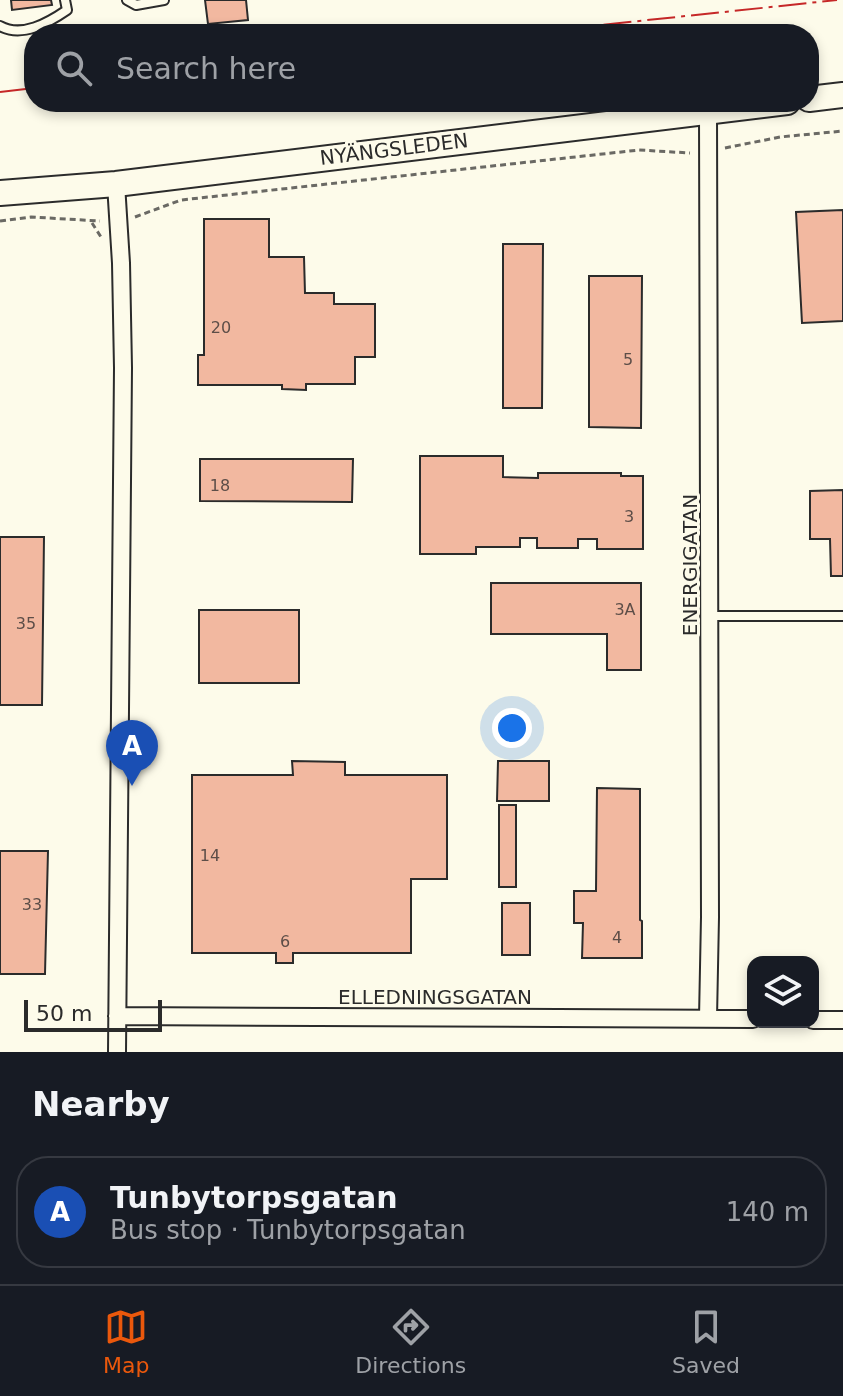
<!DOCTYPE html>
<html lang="en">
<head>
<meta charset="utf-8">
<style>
	body { margin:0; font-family:"DejaVu Sans",sans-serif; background:#20242c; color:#f1f3f6 }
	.controls { position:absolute; right:24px; bottom:24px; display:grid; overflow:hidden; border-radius:16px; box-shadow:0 4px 12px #0003 }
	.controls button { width:72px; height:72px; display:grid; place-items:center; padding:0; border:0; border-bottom:2px solid #363941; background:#171b24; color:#f1f3f6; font:40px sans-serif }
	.scale { position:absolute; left:24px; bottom:20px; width:138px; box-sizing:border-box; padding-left:8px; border:4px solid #2b2b2b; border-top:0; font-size:22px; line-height:28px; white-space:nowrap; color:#2b2b2b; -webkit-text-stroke:6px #fdfbea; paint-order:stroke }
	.you { position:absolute; left:512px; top:728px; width:28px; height:28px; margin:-20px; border:6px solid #fff; border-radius:50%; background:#1a73e8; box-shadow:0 0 0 12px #1a73e833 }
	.badge { display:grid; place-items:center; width:52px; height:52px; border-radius:50%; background:#ea580c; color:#fff; font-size:26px; font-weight:700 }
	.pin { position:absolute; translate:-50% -66px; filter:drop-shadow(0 2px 4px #0008) }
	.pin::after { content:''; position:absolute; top:42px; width:28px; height:24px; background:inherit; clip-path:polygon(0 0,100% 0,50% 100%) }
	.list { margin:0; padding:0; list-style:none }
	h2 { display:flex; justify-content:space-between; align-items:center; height:104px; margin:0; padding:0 32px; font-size:34px }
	h2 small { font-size:26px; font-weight:400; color:#9ea1a6 }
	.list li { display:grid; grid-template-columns:52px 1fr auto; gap:24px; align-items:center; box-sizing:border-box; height:112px; margin:0 16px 16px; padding:0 16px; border:2px solid #363941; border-radius:32px }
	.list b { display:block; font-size:30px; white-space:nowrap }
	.list p { margin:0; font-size:26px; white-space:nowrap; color:#9ea1a6 }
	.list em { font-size:26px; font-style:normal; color:#9ea1a6 }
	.icon { flex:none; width:44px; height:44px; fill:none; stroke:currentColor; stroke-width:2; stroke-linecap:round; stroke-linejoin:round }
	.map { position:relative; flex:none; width:843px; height:1052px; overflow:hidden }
	.search { position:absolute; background:#171b24; box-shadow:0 4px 12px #0003; left:24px; right:24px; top:24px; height:88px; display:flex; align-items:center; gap:20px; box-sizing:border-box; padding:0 28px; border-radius:32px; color:#9ea1a6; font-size:30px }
	.sheet { height:232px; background:#171b24 }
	nav { display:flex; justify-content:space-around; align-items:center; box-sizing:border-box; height:112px; border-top:2px solid #363941; background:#171b24; font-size:22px; color:#9ea1a6 }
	nav a { display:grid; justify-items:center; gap:4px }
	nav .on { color:#ea580c }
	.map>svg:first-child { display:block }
</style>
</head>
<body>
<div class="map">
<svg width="843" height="1052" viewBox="0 0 843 1052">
	<rect width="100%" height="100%" fill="#fdfbea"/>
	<path fill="#f2b8a0" stroke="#2b2b2b" stroke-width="2" d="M11 0H51L52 5 12 10Z
		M205 0H246L248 20 208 24Z
		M843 210V321L802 323 796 212Z
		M204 219H269V257H304L305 293H334V304H375V357H355V384H306V390L282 389V385H198V355H204Z
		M503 244H543L542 408H503Z
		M589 276H642L641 428 589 427Z
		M420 456H503V477L538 478V473H621V476H643V549H597V539H578V548H537V538H520V547H476V554H420Z
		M200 459H353L352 502 200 501Z
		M843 490V576H831L830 539H810V491Z
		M0 537H44L42 705H0Z
		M491 583H641V670H607V634H491Z
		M199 610H299V683H199Z
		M292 761 345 762V775H447V879H411V953H293V963H276V953H192V775H293Z
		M498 761H549V801H497Z
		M597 788 640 789V920L642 921V958H582L583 923H574V891H596Z
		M499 805H516V887H499Z
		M0 851H48L45 974H0Z
		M502 903H530V955H502Z"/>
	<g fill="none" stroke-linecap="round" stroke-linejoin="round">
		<g stroke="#2b2b2b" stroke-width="12">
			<path id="lane" d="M127 0 136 5 164 0
				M0 26C22 38 48 23 67 10L65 0
				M710 616H843"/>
		</g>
		<g stroke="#2b2b2b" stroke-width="20">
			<path id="street" d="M116 184 121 263 123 368 117 1052
				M117 1016 753 1019
				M708 1018 710 917 708 112
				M813 1020H843"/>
		</g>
		<g stroke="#2b2b2b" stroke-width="28">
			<path id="secondary" d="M809 99 843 95
				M0 193 116 184 787 102"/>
		</g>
		<path stroke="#6a6964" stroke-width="3" stroke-dasharray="6 4" stroke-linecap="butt" d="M725 148 780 137 843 131
			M135 217 181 200 639 150 690 153
			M0 221 31 217 100 221
			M92 223 101 237"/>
		<use href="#lane" stroke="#fdfbea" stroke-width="8"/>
		<use href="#street" stroke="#fdfbea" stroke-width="16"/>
		<use href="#secondary" stroke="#fdfbea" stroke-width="24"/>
		<path stroke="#c62828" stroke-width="2" stroke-dasharray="28 6 4 6" stroke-linecap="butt" d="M516 34 837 0
			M0 92 34 88"/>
	</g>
	<g text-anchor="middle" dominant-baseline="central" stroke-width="6" stroke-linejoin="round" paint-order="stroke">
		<g font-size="16" fill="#5d4e48">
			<text x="221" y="327">20</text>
			<text x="628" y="359">5</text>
			<text x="220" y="485">18</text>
			<text x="629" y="516">3</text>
			<text x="625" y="609">3A</text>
			<text x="26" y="623">35</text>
			<text x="210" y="855">14</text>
			<text x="32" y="904">33</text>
			<text x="617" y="937">4</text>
			<text x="285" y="941">6</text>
		</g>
		<g font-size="20" fill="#2b2b2b" stroke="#fdfbea">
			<text transform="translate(394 149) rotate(-7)">NYÄNGSLEDEN</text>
			<text transform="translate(690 565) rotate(-90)">ENERGIGATAN</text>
			<text x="435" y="997">ELLEDNINGSGATAN</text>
		</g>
	</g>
</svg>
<div class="controls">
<button><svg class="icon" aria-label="layers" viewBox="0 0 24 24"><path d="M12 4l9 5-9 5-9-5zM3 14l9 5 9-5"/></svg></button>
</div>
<div class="scale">50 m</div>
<div class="you"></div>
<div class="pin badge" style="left:132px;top:786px;background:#1a4fb4">A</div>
<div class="search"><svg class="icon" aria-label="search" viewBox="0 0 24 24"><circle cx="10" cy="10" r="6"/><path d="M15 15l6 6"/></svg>Search here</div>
</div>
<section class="sheet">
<h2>Nearby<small></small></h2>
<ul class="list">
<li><span class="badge" style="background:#1a4fb4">A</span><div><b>Tunbytorpsgatan</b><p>Bus stop · Tunbytorpsgatan</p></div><em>140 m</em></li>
</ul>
</section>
<nav>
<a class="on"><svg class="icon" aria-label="map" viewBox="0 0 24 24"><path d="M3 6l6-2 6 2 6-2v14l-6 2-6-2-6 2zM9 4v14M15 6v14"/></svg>Map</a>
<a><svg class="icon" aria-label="directions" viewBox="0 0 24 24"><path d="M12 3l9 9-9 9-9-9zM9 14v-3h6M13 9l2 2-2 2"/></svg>Directions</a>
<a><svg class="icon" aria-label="saved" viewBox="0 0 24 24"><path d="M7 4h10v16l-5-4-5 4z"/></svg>Saved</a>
</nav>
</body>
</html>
